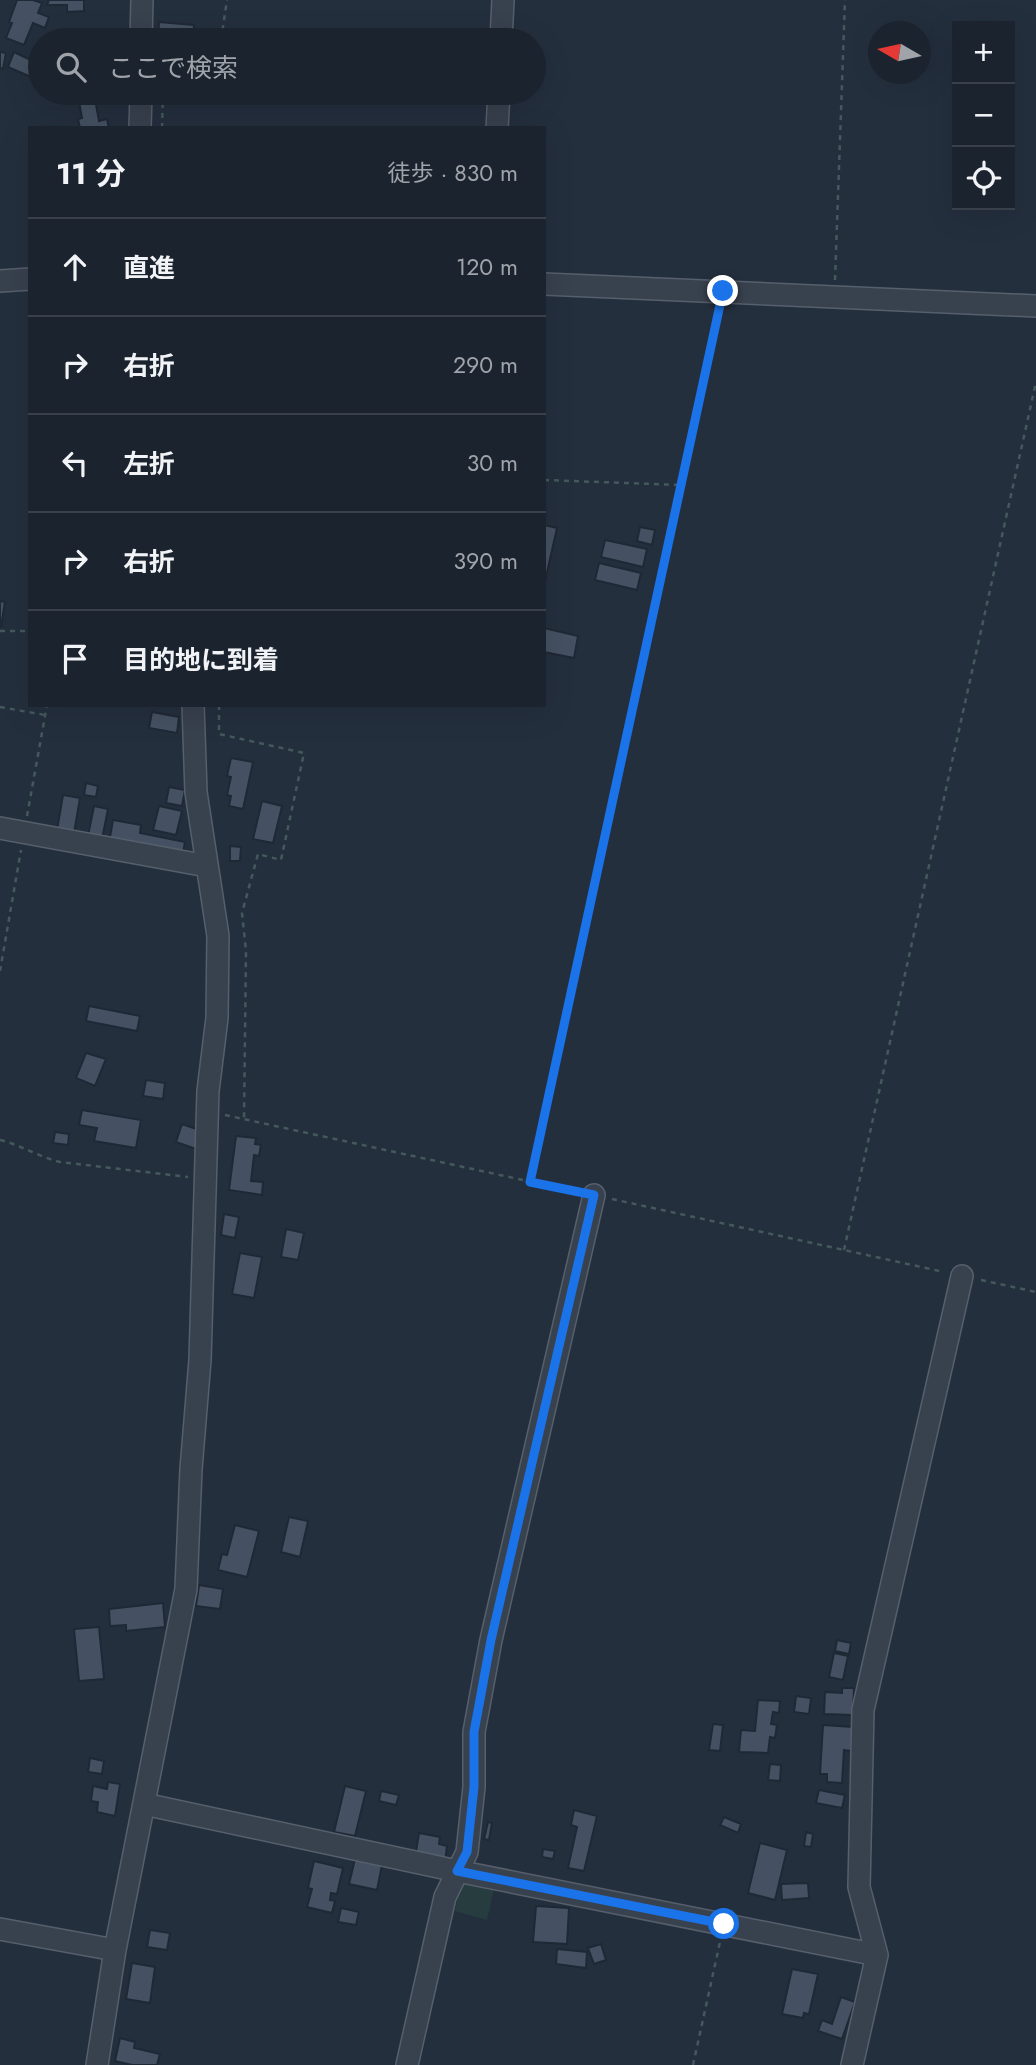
<!DOCTYPE html>
<html lang="ja">
<head>
<meta charset="utf-8">
<style>
	body { margin:0; font-family:Jost,"Noto Sans JP",sans-serif; background:#242b36; color:#f1f3f6 }
	.controls { position:absolute; right:21px; top:21px; display:grid; overflow:hidden; border-radius:0px; box-shadow:0 7px 28px #0002 }
	.controls button { width:63px; height:63px; display:grid; place-items:center; padding:0; border:0; border-bottom:2px solid #39404a; background:#1b232e; color:#f1f3f6; font:35px sans-serif }
	.compass { position:absolute; left:868px; top:21px; width:63px; height:63px; border-radius:50%; background:#1b232e; box-shadow:0 7px 28px #0002; rotate:279deg }
	.stop { position:absolute; width:21px; height:21px; margin:-16px; border:5px solid #1a73e8; border-radius:50%; background:#fff }
	.stop.end { background:#1a73e8; border-color:#fff; box-shadow:0 2px 7px #0008 }
	.list { margin:0; padding:0; list-style:none }
	h2 { display:flex; justify-content:space-between; align-items:center; height:91px; margin:0; padding:0 28px; font-size:30px }
	h2 small { font-size:23px; font-weight:400; color:#a0a4aa }
	.list li { display:grid; grid-template-columns:46px 1fr auto; gap:21px; align-items:center; box-sizing:border-box; height:98px; padding:0 28px; border-top:2px solid #39404a }
	.list b { display:block; font-size:26px; white-space:nowrap }
	.list em { font-size:23px; font-style:normal; color:#a0a4aa }
	.icon { flex:none; width:38px; height:38px; fill:none; stroke:currentColor; stroke-width:2; stroke-linecap:round; stroke-linejoin:round }
	.map { position:relative; flex:none; width:1036px; height:2065px; overflow:hidden }
	.search { position:absolute; background:#1b232e; box-shadow:0 7px 28px #0002; left:28px; top:28px; width:518px; height:77px; display:flex; align-items:center; gap:18px; box-sizing:border-box; padding:0 24px; border-radius:38px; color:#a0a4aa; font-size:26px }
	.panel { position:absolute; background:#1b232e; box-shadow:0 7px 28px #0002; left:28px; top:126px; width:518px; height:581px; border-radius:0px }
	.map>svg:first-child { display:block }
</style>
</head>
<body>
<div class="map">
<svg width="1036" height="2065" viewBox="0 0 1036 2065">
	<rect width="100%" height="100%" fill="#242f3e"/>
	<path fill="#263c3f" d="M461 1881 494 1889 487 1920 455 1911Z"/>
	<path fill="#455162" stroke="#1f2835" stroke-width="2" d="M17 0H33L42 3 38 13 49 17 45 28 33 23 24 45 6 38 12 23 9 22Z
		M49 0H84V11L67 12V5H47Z
		M159 22 194 25 193 40H158Z
		M0 52 6 53 3 69 0 68Z
		M14 52 37 63 31 77 8 67Z
		M95 99 99 121 107 119 109 128H80L78 119 82 118 79 102Z
		M544 525 557 528 544 586Z
		M640 527 655 530 652 545 637 541Z
		M605 540 647 549 643 567 601 557Z
		M599 563 641 573 637 590 595 580Z
		M0 601 5 602 1 627H0Z
		M544 628 578 636 574 658 544 652Z
		M152 712 179 717 177 733 149 728Z
		M231 758 253 762 243 809 229 806 231 796 227 795 231 777 227 776Z
		M86 783 98 786 96 797 84 795Z
		M169 787 185 790 182 806 166 803Z
		M63 795 80 798 74 833 57 830Z
		M262 801 282 806 273 843 253 839Z
		M94 806 108 809 102 839 88 836Z
		M159 806 182 811 176 835 153 830Z
		M113 820 141 825 140 833 185 842 183 853 109 843Z
		M230 846 241 847 240 861H230Z
		M89 1006 140 1016 137 1031 86 1021Z
		M86 1053 106 1059 95 1086 76 1078Z
		M146 1080 165 1083 163 1099 143 1096Z
		M82 1110 141 1120 136 1148 94 1141 97 1128 79 1125Z
		M182 1124 202 1131 196 1149 176 1142Z
		M55 1132 69 1134 68 1145 53 1143Z
		M236 1136 256 1138 255 1144 261 1145 259 1156 254 1155 251 1181 263 1182 262 1195 229 1190Z
		M224 1214 239 1217 235 1238 221 1235Z
		M286 1229 304 1233 298 1260 281 1257Z
		M240 1253 262 1257 254 1298 232 1294Z
		M289 1517 308 1521 300 1557 281 1552Z
		M235 1525 259 1531 247 1577 218 1570 222 1554 227 1555Z
		M199 1585 223 1589 220 1609 196 1606Z
		M163 1603 165 1627 126 1631V1625L110 1626 109 1609Z
		M99 1627 104 1679 79 1681 74 1629Z
		M837 1640 851 1643 849 1654 835 1651Z
		M834 1653 848 1656 843 1680 829 1677Z
		M842 1688H854L853 1715 824 1714 825 1692 842 1693Z
		M796 1696 811 1698 809 1714 794 1712Z
		M758 1700 780 1701 779 1713 773 1712 771 1724 777 1725 775 1738 770 1737 768 1753 739 1752 741 1730 755 1731Z
		M713 1724 723 1725 720 1751 709 1750Z
		M823 1725 853 1727 852 1751 844 1750 842 1783 827 1782V1774H820Z
		M90 1758 104 1761 102 1774 88 1772Z
		M770 1764 781 1765 780 1781 768 1780Z
		M108 1782 120 1784 115 1816 97 1812 98 1802 91 1801 93 1786 107 1789Z
		M345 1786 366 1791 355 1836 334 1832Z
		M819 1790 845 1795 842 1808 816 1803Z
		M381 1791 399 1795 396 1805 379 1801Z
		M574 1810 597 1816 584 1871 568 1868 577 1827 571 1825Z
		M724 1817 741 1824 738 1833 720 1825Z
		M488 1822 492 1823 489 1840 484 1839Z
		M806 1832 813 1834 811 1847 804 1846Z
		M419 1833 440 1837 439 1844 447 1846 445 1862 435 1860 436 1856 416 1852Z
		M760 1843 787 1850 775 1900 748 1893Z
		M543 1849 555 1851 553 1859 542 1857Z
		M355 1859 382 1865 377 1890 349 1884Z
		M314 1861 343 1868 337 1894 331 1893 330 1900 335 1901 332 1913 307 1907 312 1889 308 1888Z
		M808 1883 809 1898 782 1900 781 1884Z
		M536 1906 569 1908 567 1944 533 1942Z
		M341 1908 359 1912 356 1925 338 1922Z
		M150 1930 170 1933 167 1950 147 1947Z
		M601 1944 606 1960 594 1964 588 1948Z
		M557 1949 587 1952 586 1968 556 1964Z
		M132 1963 155 1967 150 2003 126 1999Z
		M792 1969 818 1974 809 2014 804 2013 803 2018 782 2014Z
		M841 1997 855 2002 842 2039 818 2031 822 2020 832 2024Z
		M120 2038 135 2042 134 2048 160 2054 157 2065H132L115 2061Z"/>
	<g fill="none" stroke-linecap="round" stroke-linejoin="round">
		<g stroke="#565f6c" stroke-width="24">
			<path id="minor" d="M141 40 142 0
				M501 40 503 0
				M140 128 141 93
				M497 128 499 93
				M0 281 30 279
				M544 284 1036 306
				M0 828 207 866
				M144 1804 457 1871 877 1955 852 2065
				M0 1929 115 1950
				M877 1955 859 1887 863 1710 962 1276
				M97 2065 115 1950 186 1589 191 1469 200 1360 208 1091 217 1018 218 936 196 792 193 705
				M407 2065 445 1897 467 1852 474 1787V1732L491 1640 594 1195"/>
		</g>
		<path stroke="#44595c" stroke-width="2.5" stroke-dasharray="5 5" stroke-linecap="butt" d="M221 40 227 0
			M162 128 163 93
			M835 280 845 0
			M544 480 681 485
			M0 631H30
			M219 705V734L304 753 281 860 258 854 242 913 246 951 244 1119
			M0 707 45 715
			M27 816 47 705
			M0 971 21 850
			M225 1115 578 1192
			M0 1140C21 1145 39 1157 60 1162L188 1177
			M530 1182 719 309
			M612 1199 944 1272
			M844 1250 1036 382
			M981 1280 1036 1292
			M693 2065 720 1942"/>
		<use href="#minor" stroke="#38414e" stroke-width="21"/>
	</g>
	<g fill="none" stroke-linecap="round" stroke-linejoin="round">
		<path stroke="#1a73e8" stroke-width="9" d="M723 291 530 1182 594 1195 491 1640 474 1732V1787L467 1852 457 1871 724 1924"/>
	</g>
</svg>
<div class="controls">
<button>+</button>
<button>−</button>
<button><svg class="icon" aria-label="locate" viewBox="0 0 24 24"><circle cx="12" cy="12" r="6"/><path d="M12 2v4M12 18v4M2 12h4M18 12h4"/></svg></button>
</div>
<svg class="compass" viewBox="-18 -18 36 36"><path d="M0-13l5 13h-10z" fill="#e53935"/><path d="M0 13l5-13h-10z" fill="#a0a4aa"/></svg>
<div class="stop" style="left:724px;top:1924px"></div>
<div class="stop end" style="left:723px;top:291px"></div>
<div class="search"><svg class="icon" aria-label="search" viewBox="0 0 24 24"><circle cx="10" cy="10" r="6"/><path d="M15 15l6 6"/></svg>ここで検索</div>
<section class="panel">
<h2>11 分<small>徒歩 · 830 m</small></h2>
<ul class="list">
<li><svg class="icon" aria-label="ahead" viewBox="0 0 24 24"><path d="M12 20V5M6 11l6-6 6 6"/></svg><div><b>直進</b></div><em>120 m</em></li>
<li><svg class="icon" aria-label="right" viewBox="0 0 24 24"><path d="M7 20v-9h11M14 6l5 5-5 5"/></svg><div><b>右折</b></div><em>290 m</em></li>
<li><svg class="icon" aria-label="left" viewBox="0 0 24 24"><path d="M17 20v-9H6M10 6l-5 5 5 5"/></svg><div><b>左折</b></div><em>30 m</em></li>
<li><svg class="icon" aria-label="right" viewBox="0 0 24 24"><path d="M7 20v-9h11M14 6l5 5-5 5"/></svg><div><b>右折</b></div><em>390 m</em></li>
<li><svg class="icon" aria-label="arrive" viewBox="0 0 24 24"><path d="M6 21V4h12l-3 4 3 4H6"/></svg><div><b>目的地に到着</b></div></li>
</ul>
</section>
</div>
</body>
</html>
